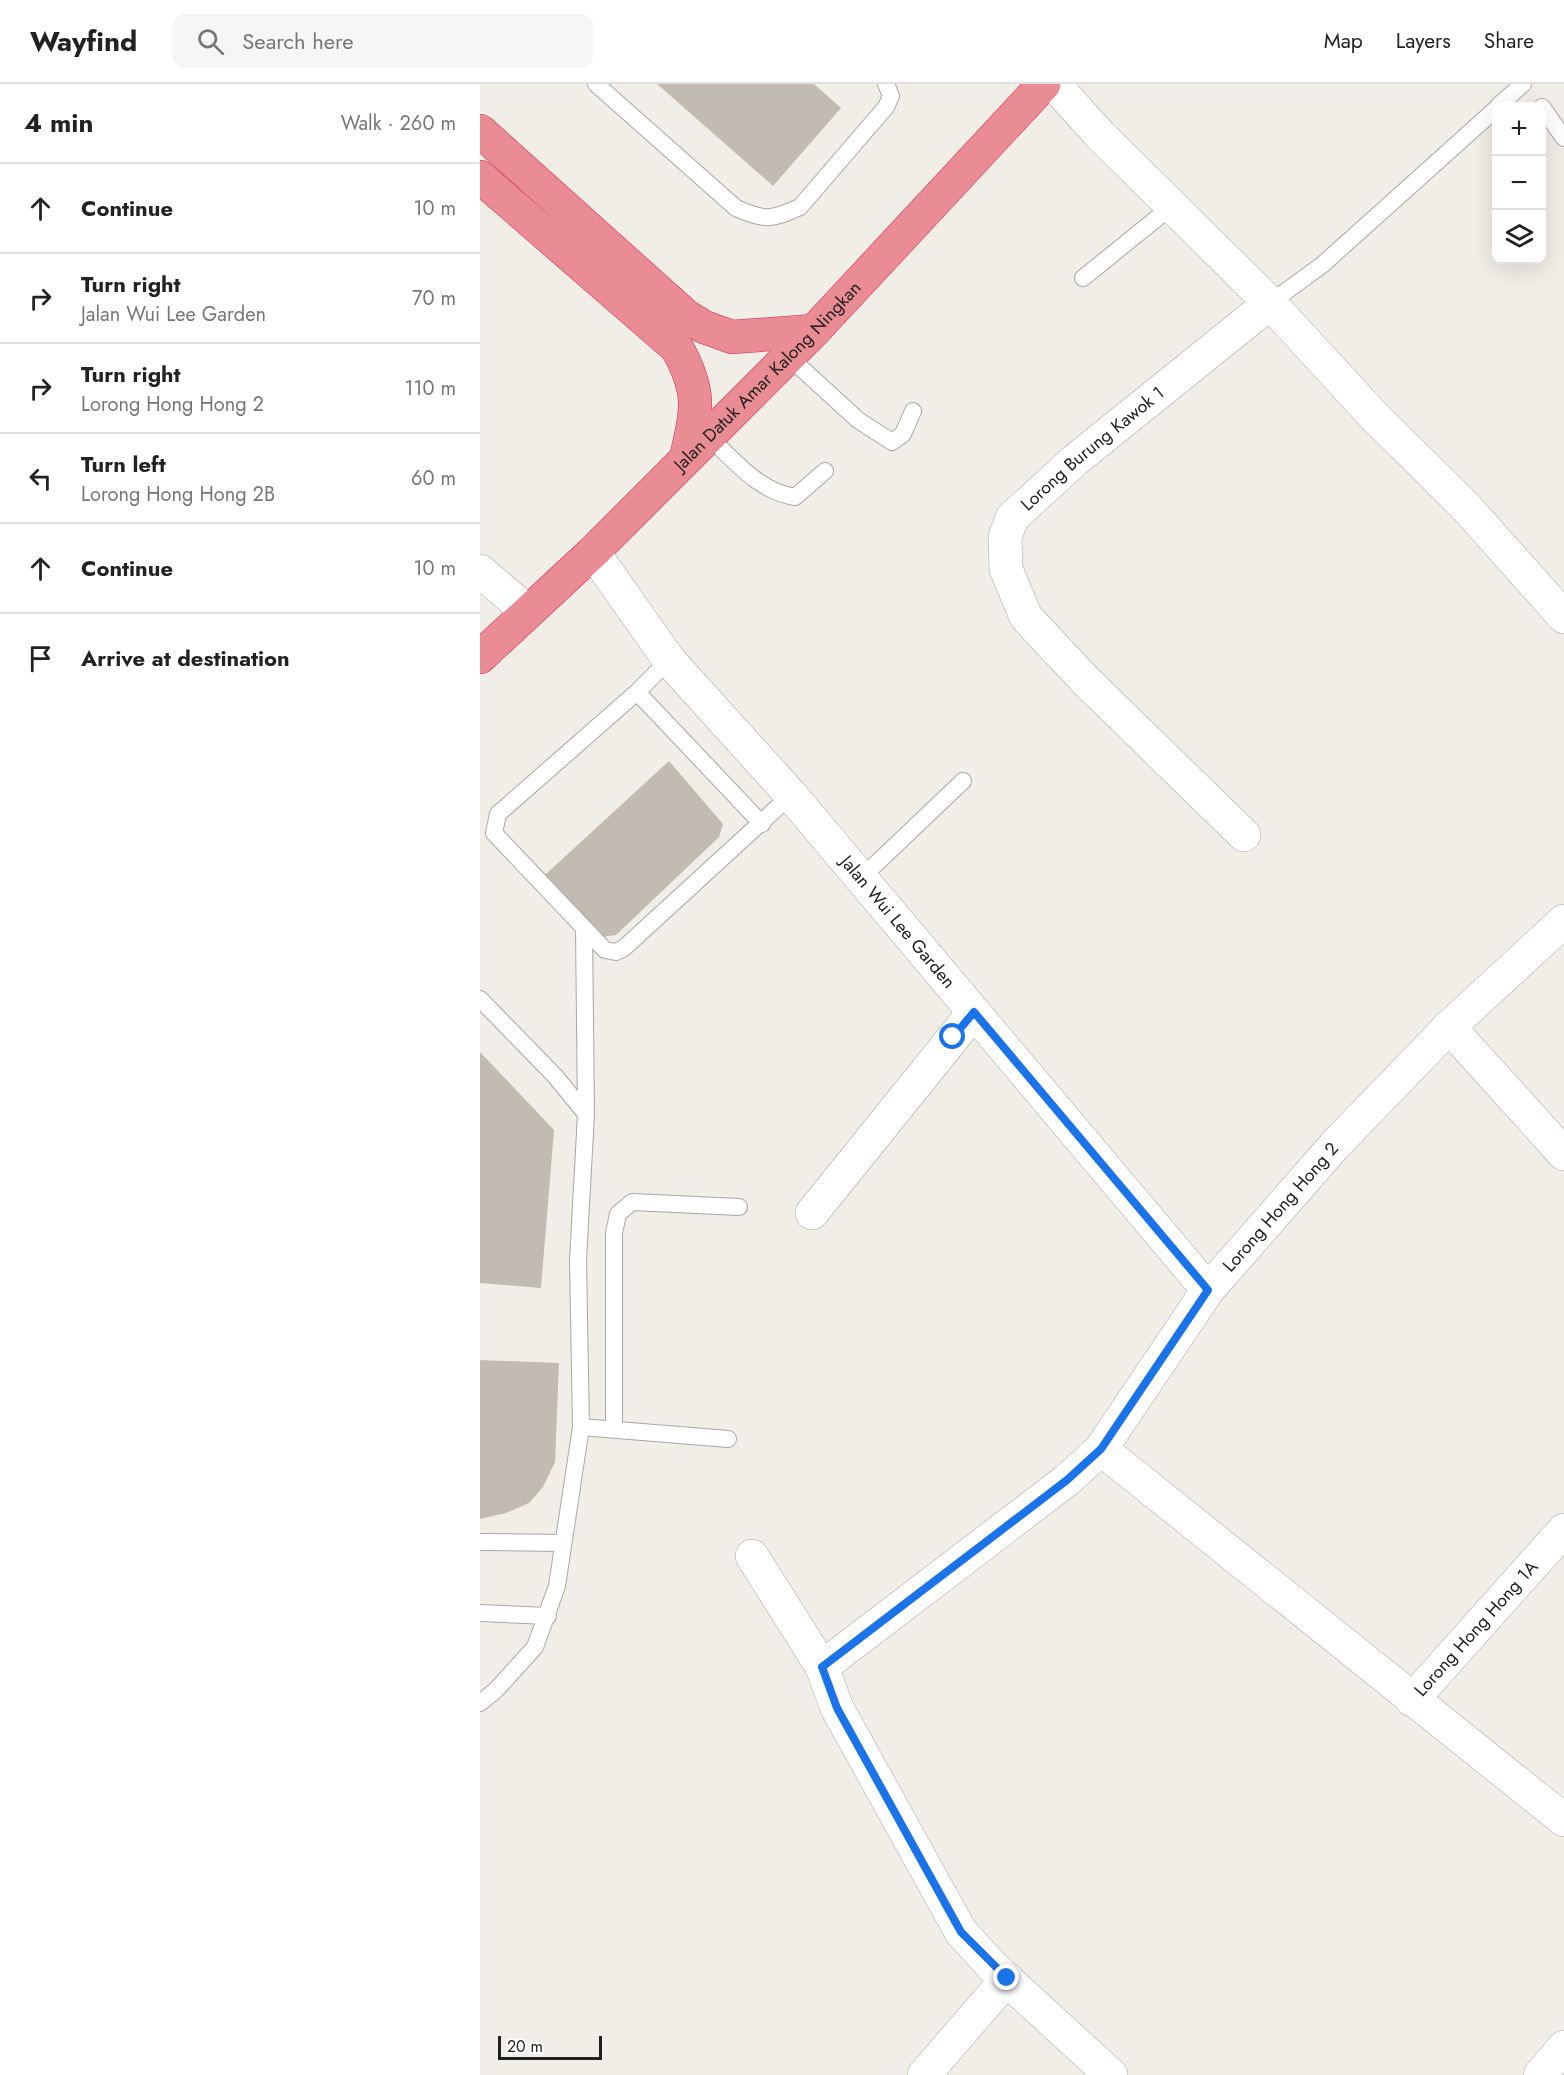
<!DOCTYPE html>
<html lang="en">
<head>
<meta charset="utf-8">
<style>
	body { margin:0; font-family:Jost,sans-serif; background:#f6f6f6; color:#222 }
	.controls { position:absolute; right:18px; top:18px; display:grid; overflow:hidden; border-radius:12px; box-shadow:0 6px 24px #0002 }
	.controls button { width:54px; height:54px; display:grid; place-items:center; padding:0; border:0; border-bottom:2px solid #e0e0e0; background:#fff; color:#222; font:30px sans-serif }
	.scale { position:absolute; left:18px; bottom:15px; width:104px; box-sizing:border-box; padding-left:6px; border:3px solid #202020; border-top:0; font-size:16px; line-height:21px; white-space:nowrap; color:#202020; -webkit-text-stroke:4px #fff; paint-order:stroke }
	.stop { position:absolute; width:18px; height:18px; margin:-14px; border:4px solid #1a73e8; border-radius:50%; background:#fff }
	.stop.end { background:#1a73e8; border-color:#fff; box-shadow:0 2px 6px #0008 }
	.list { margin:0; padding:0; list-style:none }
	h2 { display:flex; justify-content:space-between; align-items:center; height:78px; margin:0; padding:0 24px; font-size:26px }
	h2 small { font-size:20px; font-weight:400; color:#767676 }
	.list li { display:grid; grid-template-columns:39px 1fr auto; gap:18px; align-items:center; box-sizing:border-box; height:90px; padding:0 24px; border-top:2px solid #e0e0e0 }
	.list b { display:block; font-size:22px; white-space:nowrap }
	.list p { margin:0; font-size:20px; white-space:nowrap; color:#767676 }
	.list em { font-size:20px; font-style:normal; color:#767676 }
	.icon { flex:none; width:33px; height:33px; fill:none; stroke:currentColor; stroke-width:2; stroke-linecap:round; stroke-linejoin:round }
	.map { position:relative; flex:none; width:1084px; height:1991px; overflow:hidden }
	header { display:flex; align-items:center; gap:36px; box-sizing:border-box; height:84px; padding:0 30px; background:#fff; border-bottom:2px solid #e0e0e0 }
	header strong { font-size:28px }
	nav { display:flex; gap:33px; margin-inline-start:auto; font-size:21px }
	.search { width:420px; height:54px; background:#f6f6f6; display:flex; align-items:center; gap:15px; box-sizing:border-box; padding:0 21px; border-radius:12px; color:#767676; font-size:22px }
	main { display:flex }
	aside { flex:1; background:#fff }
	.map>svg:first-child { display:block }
</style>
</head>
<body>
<header>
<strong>Wayfind</strong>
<div class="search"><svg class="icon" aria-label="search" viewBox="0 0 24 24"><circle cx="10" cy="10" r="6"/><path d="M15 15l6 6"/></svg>Search here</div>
<nav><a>Map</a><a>Layers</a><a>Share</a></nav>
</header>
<main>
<aside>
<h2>4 min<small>Walk · 260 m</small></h2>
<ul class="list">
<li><svg class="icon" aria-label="ahead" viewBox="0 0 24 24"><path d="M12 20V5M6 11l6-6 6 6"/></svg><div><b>Continue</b></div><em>10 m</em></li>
<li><svg class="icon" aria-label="right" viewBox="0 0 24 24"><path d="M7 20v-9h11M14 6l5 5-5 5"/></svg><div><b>Turn right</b><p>Jalan Wui Lee Garden</p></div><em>70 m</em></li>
<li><svg class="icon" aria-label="right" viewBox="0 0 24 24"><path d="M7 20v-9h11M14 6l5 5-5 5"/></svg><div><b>Turn right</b><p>Lorong Hong Hong 2</p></div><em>110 m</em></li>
<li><svg class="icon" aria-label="left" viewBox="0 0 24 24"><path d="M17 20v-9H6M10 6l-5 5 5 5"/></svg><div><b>Turn left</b><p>Lorong Hong Hong 2B</p></div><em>60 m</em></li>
<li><svg class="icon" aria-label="ahead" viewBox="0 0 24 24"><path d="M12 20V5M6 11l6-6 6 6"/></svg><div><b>Continue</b></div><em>10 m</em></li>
<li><svg class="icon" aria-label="arrive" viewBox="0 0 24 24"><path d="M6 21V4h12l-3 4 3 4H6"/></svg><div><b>Arrive at destination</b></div></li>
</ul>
</aside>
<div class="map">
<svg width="1084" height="1991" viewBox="0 0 1084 1991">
	<rect width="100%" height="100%" fill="#f0eee6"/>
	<path fill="#c1bbb2" d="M177 0H334L361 24 293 102Z
		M189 677 243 740 239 753 136 851 122 853 65 791Z
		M0 968 74 1046 61 1204 0 1199Z
		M0 1276 79 1279 75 1378 63 1403 49 1419 26 1429 0 1435Z"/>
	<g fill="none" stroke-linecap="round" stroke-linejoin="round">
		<g stroke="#a7a7a7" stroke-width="18">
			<path id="lane" d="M116 0 256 124C285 137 291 136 320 123L406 23 411 12 406 0
				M1018 22 1043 0
				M1062 23 1084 54
				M603 194 692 122
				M790 219 842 181 1017 24
				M308 272 378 336 412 358 423 350 433 327
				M228 352C255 377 278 407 315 413L345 387
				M189 576 157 608 18 730 14 749 125 866 136 868 144 864 311 711
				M157 608 282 740
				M379 796 483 697
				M104 844 106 1030
				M0 915 75 992 106 1030 98 1176 101 1343 77 1502 55 1563 16 1606 0 1619
				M101 1343 248 1355
				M134 1345V1149L138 1130 152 1118 259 1123
				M0 1458 82 1459
				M0 1529 68 1532"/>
		</g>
		<g stroke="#a7a7a7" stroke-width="34">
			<g id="street">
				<path d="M574 0 620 51 790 219 893 331 986 423 1084 533"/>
				<path id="s1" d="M113 468 189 576 311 711 728 1206"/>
				<path d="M0 487 48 528"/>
				<path id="s2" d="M764 751 606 597 546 533 526 485 525 453 532 434 594 377 790 219"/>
				<path d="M969 943 1084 1070"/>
				<path d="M332 1129 494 928"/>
				<path d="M621 1365 1084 1736"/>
				<path d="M272 1472 342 1583 357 1624 481 1848 514 1884 631 1991"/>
				<path id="s3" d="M342 1583 587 1396 621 1365 728 1206 855 1061 969 943 1084 837"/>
				<path id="s4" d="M932 1616 1084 1446"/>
				<path d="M444 1991 527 1895"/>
				<path d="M1060 1991 1084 1963"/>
			</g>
		</g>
		<g stroke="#df224d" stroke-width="34">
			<g id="highway">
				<path d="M0 47 206 232 224 243 252 253 334 247"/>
				<path d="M0 93 197 264C222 309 217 326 206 374"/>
				<path id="s5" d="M0 573 113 468 334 247 564 0"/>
			</g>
		</g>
		<use href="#lane" stroke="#fff" stroke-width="16"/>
		<use href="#street" stroke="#fff" stroke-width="33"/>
		<use href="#highway" stroke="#e98c93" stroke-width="33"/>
	</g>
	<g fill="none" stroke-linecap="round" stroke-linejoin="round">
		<path stroke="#1a73e8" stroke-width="8" d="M473 953 494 928 728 1206 621 1365 587 1396 342 1583 357 1624 481 1848 527 1894"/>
	</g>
	<g text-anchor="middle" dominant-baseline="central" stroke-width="4.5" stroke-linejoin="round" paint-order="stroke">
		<g font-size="18" fill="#202020" stroke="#fff">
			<text stroke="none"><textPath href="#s5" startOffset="402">Jalan Datuk Amar Kalong Ningkan</textPath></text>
			<text stroke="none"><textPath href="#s2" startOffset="519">Lorong Burung Kawok 1</textPath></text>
			<text stroke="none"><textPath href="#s1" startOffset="480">Jalan Wui Lee Garden</textPath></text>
			<text stroke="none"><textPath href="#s3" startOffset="656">Lorong Hong Hong 2</textPath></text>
			<text stroke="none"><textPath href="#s4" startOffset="96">Lorong Hong Hong 1A</textPath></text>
		</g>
	</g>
</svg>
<div class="controls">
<button>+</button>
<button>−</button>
<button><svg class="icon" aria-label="layers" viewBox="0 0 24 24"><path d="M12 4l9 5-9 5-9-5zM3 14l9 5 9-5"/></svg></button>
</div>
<div class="scale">20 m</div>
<div class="stop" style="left:473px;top:953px"></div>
<div class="stop end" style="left:527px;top:1894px"></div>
</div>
</main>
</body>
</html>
